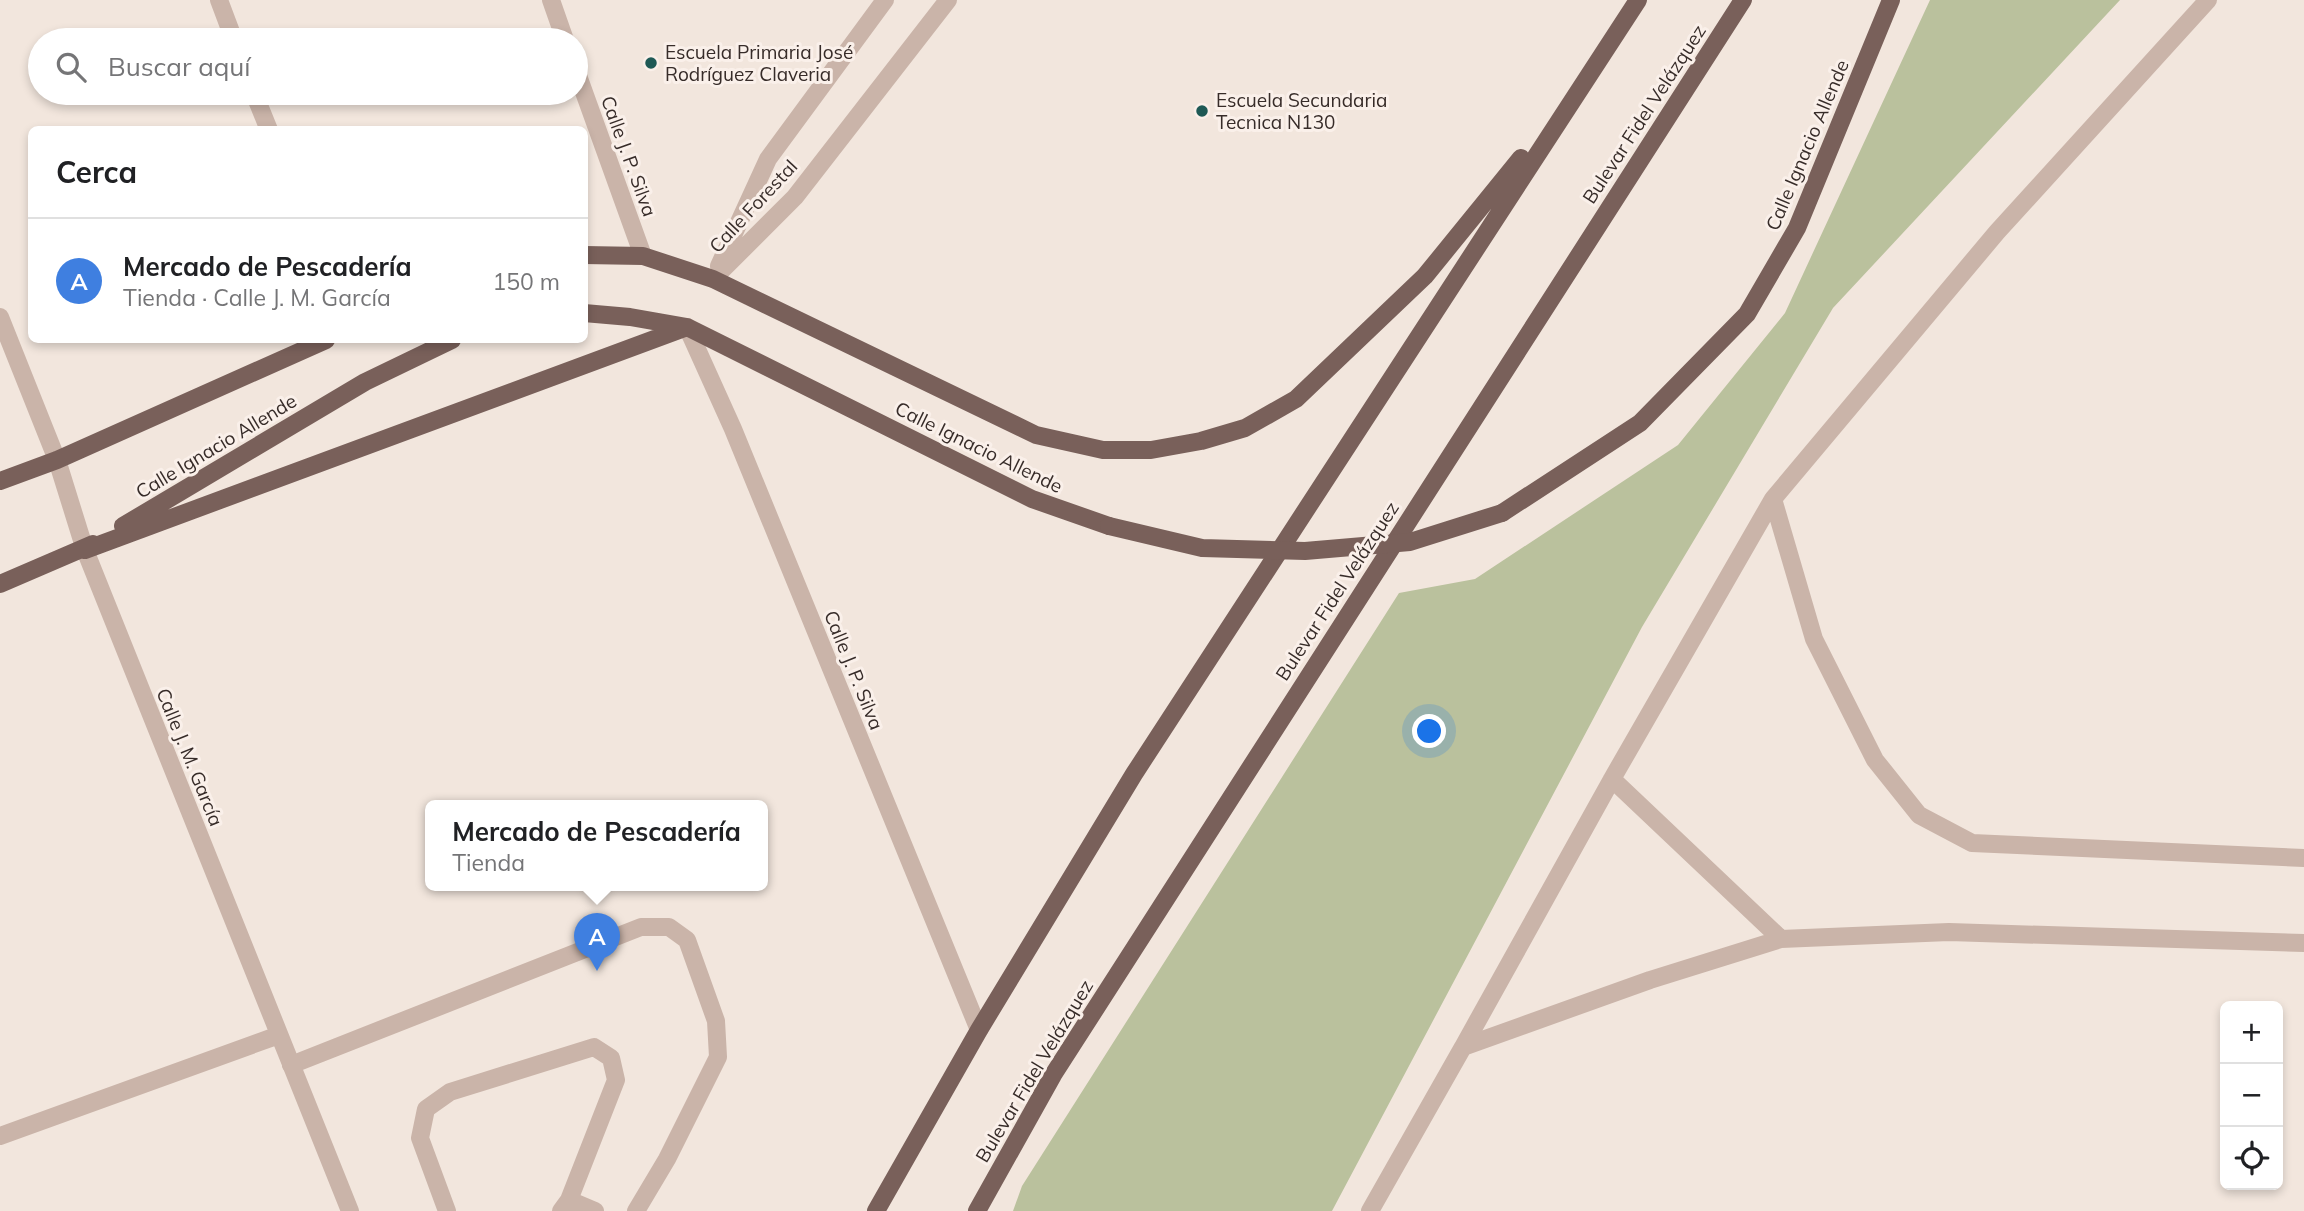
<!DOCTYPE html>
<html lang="es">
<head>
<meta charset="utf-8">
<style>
	body { margin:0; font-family:Mulish,sans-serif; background:#f2f2f2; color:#202124 }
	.controls { position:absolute; right:21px; bottom:21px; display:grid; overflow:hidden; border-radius:10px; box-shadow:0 4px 10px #0003 }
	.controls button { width:63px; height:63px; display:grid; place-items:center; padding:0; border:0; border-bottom:2px solid #e0e0e0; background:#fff; color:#202124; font:35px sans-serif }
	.you { position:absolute; left:1430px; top:732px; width:24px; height:24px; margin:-18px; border:5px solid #fff; border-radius:50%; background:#1a73e8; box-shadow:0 0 0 10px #1a73e833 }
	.badge { display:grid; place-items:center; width:46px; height:46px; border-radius:50%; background:#1e5955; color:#fff; font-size:23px; font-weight:700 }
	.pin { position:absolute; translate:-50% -58px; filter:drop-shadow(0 2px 4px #0008) }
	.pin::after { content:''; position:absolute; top:37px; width:24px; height:21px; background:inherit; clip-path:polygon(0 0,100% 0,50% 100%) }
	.popup { position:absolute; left:425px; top:800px; width:343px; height:91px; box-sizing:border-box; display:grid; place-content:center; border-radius:10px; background:#fff; filter:drop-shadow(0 2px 5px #0005); font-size:23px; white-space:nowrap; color:#757577 }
	.popup b { font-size:26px; color:#202124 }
	.popup::after { content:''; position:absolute; left:50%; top:100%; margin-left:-14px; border:14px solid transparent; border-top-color:#fff }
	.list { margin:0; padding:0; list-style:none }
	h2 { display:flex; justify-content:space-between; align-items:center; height:91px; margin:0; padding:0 28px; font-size:30px }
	h2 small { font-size:23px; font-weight:400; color:#757577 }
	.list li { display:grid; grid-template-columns:46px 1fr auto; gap:21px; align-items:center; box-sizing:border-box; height:126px; padding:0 28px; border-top:2px solid #e0e0e0 }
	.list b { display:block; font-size:26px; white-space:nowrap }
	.list p { margin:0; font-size:23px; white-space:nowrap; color:#757577 }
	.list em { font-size:23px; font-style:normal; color:#757577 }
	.icon { flex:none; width:38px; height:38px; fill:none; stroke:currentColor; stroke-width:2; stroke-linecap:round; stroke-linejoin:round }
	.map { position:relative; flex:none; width:2304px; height:1211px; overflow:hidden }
	.search { position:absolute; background:#fff; box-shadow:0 4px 10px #0003; left:28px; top:28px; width:560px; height:77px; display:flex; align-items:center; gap:18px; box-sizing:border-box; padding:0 24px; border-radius:38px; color:#757577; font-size:26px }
	.panel { position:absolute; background:#fff; box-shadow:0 4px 10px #0003; left:28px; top:126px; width:560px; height:217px; border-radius:10px }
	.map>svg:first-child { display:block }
</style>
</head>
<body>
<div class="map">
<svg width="2304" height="1211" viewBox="0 0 2304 1211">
	<rect width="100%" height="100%" fill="#f2e6dd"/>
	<path fill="#bac19d" d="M1930 0H2120L1833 308 1642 627 1332 1211H1013L1022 1186 1399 593 1475 579 1678 445 1785 313Z"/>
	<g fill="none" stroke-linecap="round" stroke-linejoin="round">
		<path stroke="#cab4a9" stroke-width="18" d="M2208 0 1997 232 1773 499 1814 639 1875 760 1919 815 1972 843 2304 858
			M1612 779 1781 939
			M1463 1047 1612 779 1773 499
			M291 1065 641 927H669L687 940 716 1021 718 1057 667 1159 636 1211
			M569 1200 595 1211
			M447 1211 420 1138 426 1109 450 1092 594 1047 611 1058 616 1080 569 1200 561 1211
			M1370 1211 1463 1047 1650 980 1781 939 1949 932 2304 943"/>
		<path stroke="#cab4a9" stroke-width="18" d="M219 0 234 40
			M551 0 565 40
			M576 70 643 256
			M254 93 269 130
			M719 266 768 159 885 0
			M713 279 795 197 948 0
			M0 317 57 460 85 550 350 1211
			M687 327 733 429 979 1030
			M0 1136 279 1035"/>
		<path stroke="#79605a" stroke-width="18" d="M584 255 643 256 713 279 1036 435 1103 450H1151L1201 441 1245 428 1296 399 1425 276 1521 158
			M584 313 630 317 687 327 1032 499 1109 526
			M0 481 57 460 326 340
			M1502 513 1640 423 1747 314 1797 228 1891 0
			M123 526 365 382 452 340
			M85 550 687 327
			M0 584 93 544
			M876 1211 979 1030 1134 774 1638 0
			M977 1211 1053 1075 1743 0"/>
		<path stroke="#79605a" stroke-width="18" d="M1109 526 1202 548 1305 551 1410 542 1502 513"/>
	</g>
	<g fill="#1e5955" stroke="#faf0ea" stroke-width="2.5">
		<circle cx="651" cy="63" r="7"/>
		<circle cx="1202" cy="111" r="7"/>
	</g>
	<g text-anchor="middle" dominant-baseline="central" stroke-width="6" stroke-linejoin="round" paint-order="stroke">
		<g font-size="19" fill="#372c29" stroke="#faf0ea" text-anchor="start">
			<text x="665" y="52">Escuela Primaria José<tspan x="665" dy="22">Rodríguez Claveria</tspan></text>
			<text x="1216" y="100">Escuela Secundaria<tspan x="1216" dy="22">Tecnica N130</tspan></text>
		</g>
		<g font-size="19" fill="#372c29" stroke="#faf0ea">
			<text transform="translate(1644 114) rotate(-57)">Bulevar Fidel Velázquez</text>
			<text transform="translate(1807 145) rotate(-67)">Calle Ignacio Allende</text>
			<text transform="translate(629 156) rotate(70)">Calle J. P. Silva</text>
			<text transform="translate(753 206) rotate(-47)">Calle Forestal</text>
			<text transform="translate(216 446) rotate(-31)">Calle Ignacio Allende</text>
			<text transform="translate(979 447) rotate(26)">Calle Ignacio Allende</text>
			<text transform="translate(1337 591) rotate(-57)">Bulevar Fidel Velázquez</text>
			<text transform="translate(854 670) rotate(68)">Calle J. P. Silva</text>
			<text transform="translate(190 757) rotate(68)">Calle J. M. García</text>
			<text transform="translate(1034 1071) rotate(-59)">Bulevar Fidel Velázquez</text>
		</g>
	</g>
</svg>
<div class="controls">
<button>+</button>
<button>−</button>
<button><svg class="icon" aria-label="locate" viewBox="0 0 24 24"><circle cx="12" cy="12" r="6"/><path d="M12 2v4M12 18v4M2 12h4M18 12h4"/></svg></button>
</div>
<div class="you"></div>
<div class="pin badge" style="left:597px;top:971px;background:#3f7fe0">A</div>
<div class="popup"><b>Mercado de Pescadería</b>Tienda</div>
<div class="search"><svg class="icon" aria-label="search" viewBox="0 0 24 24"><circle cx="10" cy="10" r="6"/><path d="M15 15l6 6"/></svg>Buscar aquí</div>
<section class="panel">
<h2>Cerca<small></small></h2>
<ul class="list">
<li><span class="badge" style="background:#3f7fe0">A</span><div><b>Mercado de Pescadería</b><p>Tienda · Calle J. M. García</p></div><em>150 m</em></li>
</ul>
</section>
</div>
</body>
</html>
